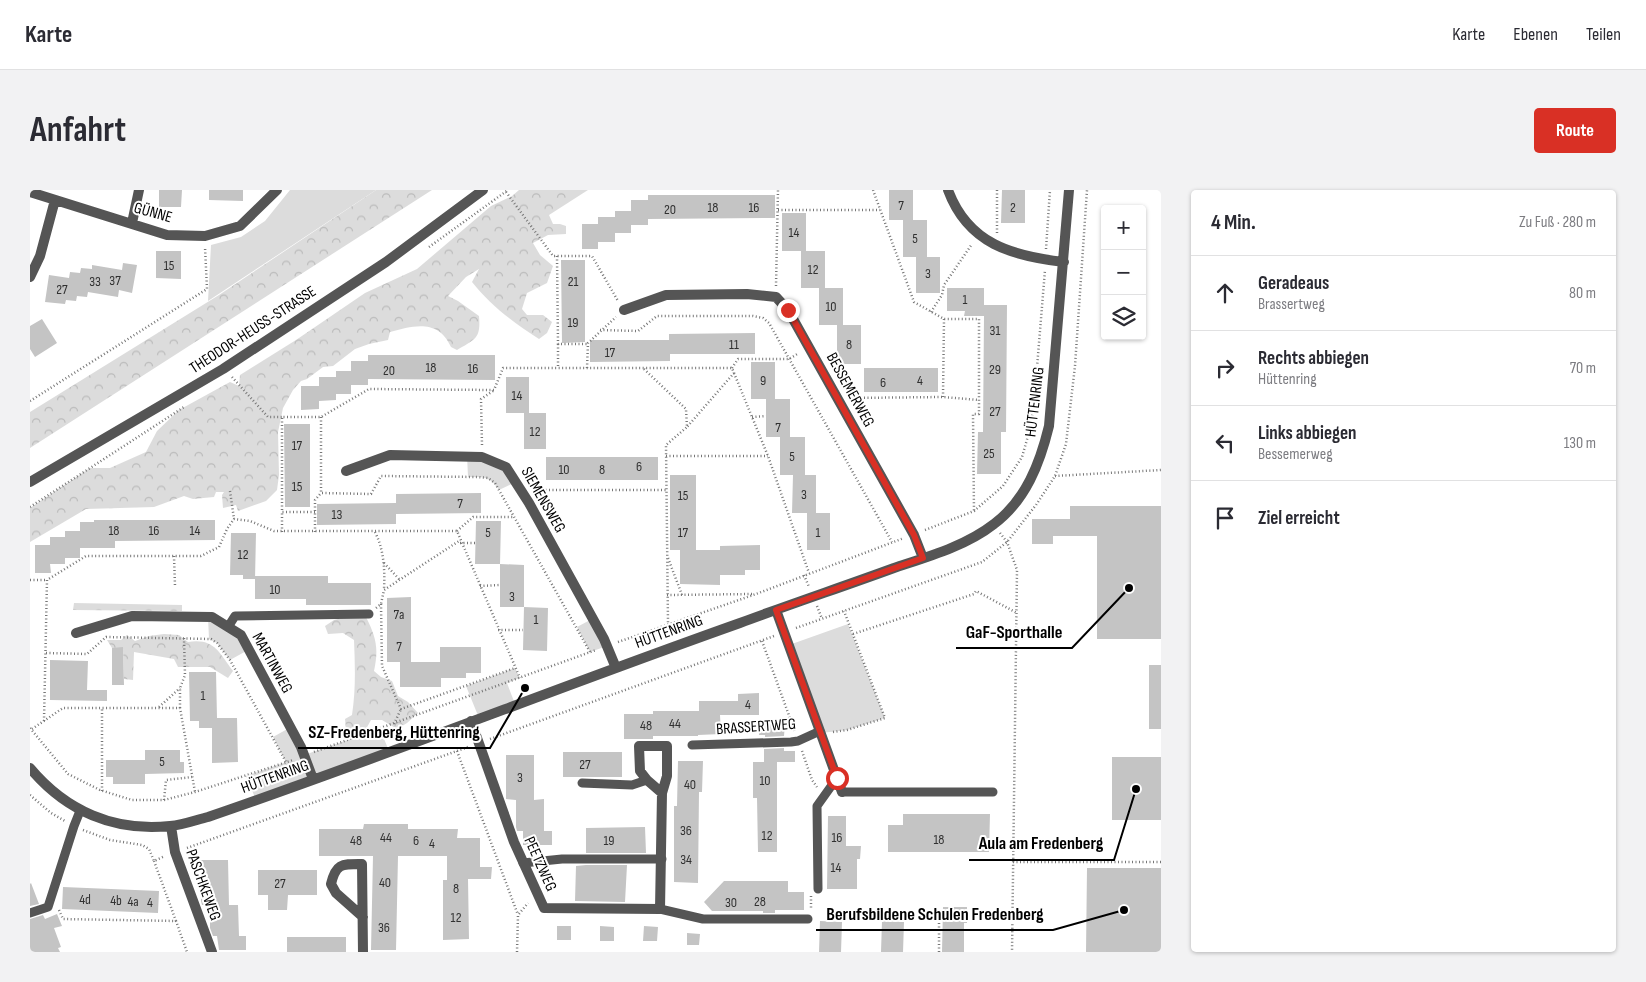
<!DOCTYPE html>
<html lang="de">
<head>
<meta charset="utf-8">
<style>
	body { margin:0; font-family:"Sofia Sans Condensed",sans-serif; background:#f2f2f3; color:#2b2b33 }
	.controls { position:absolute; right:15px; top:15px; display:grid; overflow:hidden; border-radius:5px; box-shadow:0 1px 4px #0004 }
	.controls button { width:45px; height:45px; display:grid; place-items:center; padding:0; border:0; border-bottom:1px solid #e1e1e2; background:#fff; color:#2b2b33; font:25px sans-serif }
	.stop { position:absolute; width:15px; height:15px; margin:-11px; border:4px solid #d93025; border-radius:50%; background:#fff }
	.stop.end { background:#d93025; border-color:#fff; box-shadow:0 1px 5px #0008 }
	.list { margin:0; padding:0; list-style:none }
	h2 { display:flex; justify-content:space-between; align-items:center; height:65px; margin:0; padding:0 20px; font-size:21px }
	h2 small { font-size:16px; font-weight:400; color:#7c7c81 }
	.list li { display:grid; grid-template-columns:32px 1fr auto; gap:15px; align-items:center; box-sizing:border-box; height:75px; padding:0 20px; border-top:1px solid #e1e1e2 }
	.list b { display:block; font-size:19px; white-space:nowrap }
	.list p { margin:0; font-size:16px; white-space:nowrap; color:#7c7c81 }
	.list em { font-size:16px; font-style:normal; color:#7c7c81 }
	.icon { flex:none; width:28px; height:28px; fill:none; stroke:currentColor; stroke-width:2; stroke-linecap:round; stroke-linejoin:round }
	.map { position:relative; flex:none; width:1131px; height:762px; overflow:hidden; border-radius:5px }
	header { display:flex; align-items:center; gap:30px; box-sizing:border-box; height:70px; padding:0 25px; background:#fff; border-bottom:1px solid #e1e1e2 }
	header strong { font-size:24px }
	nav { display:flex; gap:28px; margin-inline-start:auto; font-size:18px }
	.intro { display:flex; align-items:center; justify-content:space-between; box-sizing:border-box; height:120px; padding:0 30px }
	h1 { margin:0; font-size:35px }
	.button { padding:12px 22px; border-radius:5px; background:#d93025; color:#fff; font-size:18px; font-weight:700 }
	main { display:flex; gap:30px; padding:0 30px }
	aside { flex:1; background:#fff; border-radius:5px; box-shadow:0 1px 4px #0004 }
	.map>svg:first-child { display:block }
</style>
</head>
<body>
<header>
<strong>Karte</strong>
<nav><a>Karte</a><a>Ebenen</a><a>Teilen</a></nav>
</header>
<div class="intro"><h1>Anfahrt</h1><a class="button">Route</a></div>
<main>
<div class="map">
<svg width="1131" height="762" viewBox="0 0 1131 762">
	<defs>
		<pattern id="forest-crowns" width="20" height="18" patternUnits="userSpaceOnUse" patternTransform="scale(1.25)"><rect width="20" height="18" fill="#dcdcdc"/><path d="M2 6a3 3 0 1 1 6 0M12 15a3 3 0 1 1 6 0" fill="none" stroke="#bbb"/></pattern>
	</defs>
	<rect width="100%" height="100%" fill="#fff"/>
	<path fill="#dcdcdc" d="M260 0H346L178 111 181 55 211 47 235 31Z
		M437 265 476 277 486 292 469 300C460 286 454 287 438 287Z
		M178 427 211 445 218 460 200 470 187 453 179 449Z
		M562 429 577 456 560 462 547 437Z
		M818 434 855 528 817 540 791 543 759 455Z
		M485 478 490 488 477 493 485 514 449 528 436 496Z
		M261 537 274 565 350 539 359 561 226 610 216 586 256 572 243 547Z"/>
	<path fill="url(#forest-crowns)" d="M346 0H402L0 258V222L189 105Z
		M489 0H558L519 25 523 34H530L536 36V44L518 45 503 53 510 65 523 76 517 93 497 103 492 119 497 125H513L522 132 517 143 509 149C484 133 460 115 442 92L449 79 436 87 418 106 428 111 449 126C451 149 445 149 427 160L421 157C409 129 384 135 360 142L358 150 339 154 325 159 303 176 293 177 277 189 271 191 263 200 253 218 248 242 249 285 247 300 236 311 208 321 206 315 193 318 192 305 194 302H186L184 307 163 309 154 306 124 317 56 319 0 352V318L60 278H80L116 262 127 241 149 220 200 192 209 196 210 185 266 150 335 103 387 79 461 16 482 6Z
		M44 413 152 415V421L43 420Z
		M319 426 336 427C346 447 349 458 344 481L351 487 362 491 368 506 378 512 388 523 377 533 367 539 352 530H341L336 539 322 544 316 540 315 529 322 525C326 499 325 475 324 450L313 443 298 444 295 436 304 430Z
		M134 444 149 445 158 452C185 448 189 463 203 481L198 488 180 477H148L144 469 104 462 103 490 94 489 93 458H82L77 450H91L97 445 105 451 119 446Z"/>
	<path fill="#c4c4c4" d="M129 0H152L151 17H129Z
		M179 0H213V11L179 10Z
		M859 0H883V30H897V67H910V103H886V67H873V30H859Z
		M972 0H995V33H971Z
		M618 5H745V28L618 29V35H601V43H585V52H568V59H552V34H568V27H585V21H601V10H618Z
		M752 23H776V61H752Z
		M126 61H151V89L126 88Z
		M771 61H795V98H771Z
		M531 70H555V152L532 153Z
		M93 73 107 75 102 103 89 100 88 107 58 102 57 107 47 106 46 111 36 110 35 114 15 112 19 85 39 88 40 82 50 83 51 78 62 79V75L92 80Z
		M789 98H813V135H831V174H807V135H789Z
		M917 98H954V115H977L976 242H971V284H947L948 242H953L954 126H934L935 121H917Z
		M12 129 27 153 5 167 0 159V136Z
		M725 143V164H640V171L560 172V150H639V144Z
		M338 165H465V190L338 189V195H321V204H306V210L289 211V219L271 220V196H289V187H306V181H321V171H338Z
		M721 172H745V209H760V247H755H775V285H786V323H800V360H777V323H762L763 285H750V247H736V209H721Z
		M834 178H908V202H834Z
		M476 187H499V223H516V259H494V223H476Z
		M254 234H280V317H255Z
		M516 267H628V290H516Z
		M640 285H666V360H690V356L730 355V380H715V385H690V395L650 394V360H640Z
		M451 303V323L366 324V334L287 335V314L366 313V304Z
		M1040 316H1131V449H1067V346H1023V354H1002V329H1040Z
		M64 330H185V350L85 351V358H50V368H35V374H20L21 383H5V355H20V347H35V341H50V332H64Z
		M446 331H471L470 374H445Z
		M201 343H226L225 389H213V385H200Z
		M470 374 494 375V417H470Z
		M225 386H298V393H341V415H276V409H225Z
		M381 407V472H410V457H451V483H436V488H411V497H370V472H357V408Z
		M494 417 518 418 517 461 493 460Z
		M93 457 94 495H82V458Z
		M20 470 58 471 57 500H77V511L20 510Z
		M1119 475H1131V539H1119Z
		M159 482H186L187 528H207L208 572 182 573V538H169V531H160Z
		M729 503V525H690L691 544 668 545V546H623V549H594V524H623V521H669V511H708V504Z
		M729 533H755L754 546 735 547V545H729Z
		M754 558V561H765V572H747V662H728L727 608H723V572H734V559Z
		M115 560H150V572H154V583L115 584V594H83V587H76V570H115Z
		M533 562H592V587H533Z
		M476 565H504V610L514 609V641H522V655H493V641H487L486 637V610L476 609Z
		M1082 567H1131V630H1082Z
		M648 571H673L672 602H669L668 693 644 692V616H647Z
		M873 624H960L959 662H858V635H873Z
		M798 626H816V656H831L830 669H827V699H797Z
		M334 634H378V639H428L427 648H450V677H462L461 689H438L439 749 413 750V690H417V666H368L366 760H341L343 666H289V639H333Z
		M615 637 616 663H556V638Z
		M170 670H198L199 715H208L209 746H216V760H189L187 746H183L180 738V715H172L171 711Z
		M556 675H597L595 712 545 711 546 676Z
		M1057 678H1131V762H1056Z
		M228 680H287V705H258L257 720H238V705H228Z
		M694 691H758V702H774V720H745V723H733V721H682L674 712Z
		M1 693 9 714 0 716V694Z
		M33 697 129 701 128 723 32 719Z
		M913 717H937V733H934V762H912Z
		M27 724 32 736 24 738 31 757 28 758 30 762H0V729L13 725 15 729Z
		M790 731 812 732 811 762H789Z
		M852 731 874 732 873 762H851Z
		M527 736H541V750H527Z
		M570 736 584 737V751H570Z
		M614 736 628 737 627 751H613Z
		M657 743 670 744 669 755H657Z
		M257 747H316V762H257Z"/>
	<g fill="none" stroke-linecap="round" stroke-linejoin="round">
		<path stroke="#777" stroke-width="2.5" stroke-dasharray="1 2.5" stroke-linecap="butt" d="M843 0 884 112 914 129H949V224H943L944 321
			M967 0V43
			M476 2 523 66H562L588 111
			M748 20H850
			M399 57 478 0
			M1016 59 1020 0
			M527 66 528 154H557
			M746 96 748 0
			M901 122 912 105 914 95 942 54
			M570 140 608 141 627 126H723L733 128 739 133 862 352
			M528 154V178
			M557 178 558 153 586 127
			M702 178 708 169H759L769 163
			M614 179 656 219 657 237 636 255 638 433
			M704 183 738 266 779 383
			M202 187 238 227H252
			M913 207 914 129
			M820 208 913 207 949 210
			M0 211 177 99 175 57
			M291 227V303L341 304 351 286 448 287 458 288 465 293 560 462
			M722 227 736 226
			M452 255 451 209 463 201
			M636 266H738
			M1025 286 1131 280
			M505 300H636
			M200 301 204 329
			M0 317 154 217
			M285 322H252V227H291L339 199 464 200 473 178H702L704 183 657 237
			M895 340 944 321 973 296 992 267 1000 239 1004 214 1015 80
			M427 341 443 327H484
			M252 342V322
			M285 342V310L291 303
			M345 342C354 360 355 380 354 399
			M970 343 977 352 987 380 982 762
			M430 353H446
			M144 366 145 396
			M638 368 652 405
			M354 373 370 390
			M774 385 779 397
			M0 390H16
			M450 396 470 395
			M637 405 723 404
			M351 414 352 476 371 519 485 478
			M787 416 792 429
			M346 418 351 414 354 400 429 351
			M766 438 952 372 977 352 1006 315 1025 286 1036 254 1045 176 1057 0
			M468 440H493
			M823 444 944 404 946 401 987 423
			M732 451 765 542
			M588 452 726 404 874 348
			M16 463 57 464 76 447 181 449 187 453 200 470 256 572
			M129 517 150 498
			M150 518V498L155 485 154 448
			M14 531 17 390 56 366H171L189 357 197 339 204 329 220 331 244 341H427L490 488
			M364 534 371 519
			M0 538 38 584 70 600 102 610H134L165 602 263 570
			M2 539 33 518H150L165 602
			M803 542 817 540 855 528 814 421
			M460 549 744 446
			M427 561 488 725
			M772 561 782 590 787 597
			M284 562 566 460
			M72 601V517
			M0 605 21 623 35 631
			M134 610 136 590 162 587
			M53 640 80 650 112 655 119 659 124 671 135 666
			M157 658 438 557
			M124 671 146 731
			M983 672H1131
			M781 706V718
			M29 720 33 729 146 731 157 762
			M487 762 488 725 498 713
			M909 762V723"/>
		<path stroke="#555" stroke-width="9" d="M198 437 205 426 339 424
			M662 555 761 552 768 551 790 541
			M552 593 602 595 617 590
			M812 602H963
			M493 673 532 669H632
			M788 699 787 616 807 588
			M630 719 673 729H778
			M0 723 18 717 44 636 50 621"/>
		<path stroke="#555" stroke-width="10" d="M918 0C938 54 982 66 1034 72
			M0 2 137 45 175 46 210 36 247 0
			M102 33 109 0
			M0 87 10 66 25 10
			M594 120 636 105 717 104 746 107 758 120 884 345 893 368
			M316 281 360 265 452 267 476 277 499 313 574 449 586 478
			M746 420 812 602
			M46 443 102 426 182 427 211 445 271 557 283 589
			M441 531 484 652 514 718 630 719 632 603 637 586V556H609L610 581 617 590 632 603
			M0 578C36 621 84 642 140 636 153 635 166 630 178 627 356 566 532 496 710 433 761 414 812 397 864 378 897 367 936 356 964 334 996 310 1010 273 1019 236L1039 0
			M141 636 145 662 182 762
			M333 727 306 703 301 694C306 673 312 674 332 674L333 762"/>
		<path stroke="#555" stroke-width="10" d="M0 292 193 179 356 72 453 0"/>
	</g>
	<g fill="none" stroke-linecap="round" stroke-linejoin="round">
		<path stroke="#d93025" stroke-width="6" d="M758 120 884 345 893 368 746 420 807 588"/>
	</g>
	<g text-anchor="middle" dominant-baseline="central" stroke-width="4" stroke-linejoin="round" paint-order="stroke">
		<g font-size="14" fill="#313131">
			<text x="871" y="15">7</text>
			<text x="683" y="17">18</text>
			<text x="724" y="17">16</text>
			<text x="983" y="17">2</text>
			<text x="640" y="19">20</text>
			<text x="764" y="42">14</text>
			<text x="885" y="48">5</text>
			<text x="139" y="75">15</text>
			<text x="783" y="79">12</text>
			<text x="898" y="83">3</text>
			<text x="85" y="90">37</text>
			<text x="65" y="91">33</text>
			<text x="543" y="91">21</text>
			<text x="32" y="99">27</text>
			<text x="935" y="109">1</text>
			<text x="801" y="116">10</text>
			<text x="543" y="132">19</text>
			<text x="965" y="140">31</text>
			<text x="704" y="154">11</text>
			<text x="819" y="154">8</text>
			<text x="580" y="162">17</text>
			<text x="401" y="177">18</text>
			<text x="443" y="178">16</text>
			<text x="965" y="179">29</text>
			<text x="359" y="180">20</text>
			<text x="733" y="190">9</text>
			<text x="890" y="190">4</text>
			<text x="853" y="192">6</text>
			<text x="487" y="205">14</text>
			<text x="965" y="221">27</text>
			<text x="748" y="237">7</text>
			<text x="505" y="241">12</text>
			<text x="267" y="255">17</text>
			<text x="959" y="263">25</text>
			<text x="762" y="266">5</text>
			<text x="609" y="276">6</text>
			<text x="534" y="279">10</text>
			<text x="572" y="279">8</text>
			<text x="267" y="296">15</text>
			<text x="774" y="304">3</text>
			<text x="653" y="305">15</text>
			<text x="430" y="313">7</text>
			<text x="307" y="324">13</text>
			<text x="84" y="340">18</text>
			<text x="124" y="340">16</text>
			<text x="165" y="340">14</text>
			<text x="458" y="342">5</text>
			<text x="653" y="342">17</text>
			<text x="788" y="342">1</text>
			<text x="213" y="364">12</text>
			<text x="245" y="399">10</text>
			<text x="482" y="406">3</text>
			<text x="369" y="424">7a</text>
			<text x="506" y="429">1</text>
			<text x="369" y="456">7</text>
			<text x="173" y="505">1</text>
			<text x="718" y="514">4</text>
			<text x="645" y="533">44</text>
			<text x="616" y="535">48</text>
			<text x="132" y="571">5</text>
			<text x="555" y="574">27</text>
			<text x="490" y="587">3</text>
			<text x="735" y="590">10</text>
			<text x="660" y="594">40</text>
			<text x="656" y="640">36</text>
			<text x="737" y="645">12</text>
			<text x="356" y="647">44</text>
			<text x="807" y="647">16</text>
			<text x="909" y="649">18</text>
			<text x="326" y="650">48</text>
			<text x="386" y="650">6</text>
			<text x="579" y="650">19</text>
			<text x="402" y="653">4</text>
			<text x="656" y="669">34</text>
			<text x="806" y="677">14</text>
			<text x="355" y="692">40</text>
			<text x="250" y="693">27</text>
			<text x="426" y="698">8</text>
			<text x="55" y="709">4d</text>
			<text x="86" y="710">4b</text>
			<text x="103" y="711">4a</text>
			<text x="730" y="711">28</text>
			<text x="120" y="712">4</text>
			<text x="701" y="712">30</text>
			<text x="426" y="727">12</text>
			<text x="354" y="737">36</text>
		</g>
		<g font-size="16" fill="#000" stroke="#fff">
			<text transform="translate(123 23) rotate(16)">GÜNNE</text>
			<text transform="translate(223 140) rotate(-33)">THEODOR-HEUSS-STRASSE</text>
			<text transform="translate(820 200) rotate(61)">BESSEMERWEG</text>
			<text transform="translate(1005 212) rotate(-83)">HÜTTENRING</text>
			<text transform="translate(513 310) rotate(60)">SIEMENSWEG</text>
			<text transform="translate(639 442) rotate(-20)">HÜTTENRING</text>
			<text transform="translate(242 473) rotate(61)">MARTINWEG</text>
			<text transform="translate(726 537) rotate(-4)">BRASSERTWEG</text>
			<text transform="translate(245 587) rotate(-20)">HÜTTENRING</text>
			<text transform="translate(510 674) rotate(66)">PEETZWEG</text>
			<text transform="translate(173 695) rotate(70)">PASCHKEWEG</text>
		</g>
	</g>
	<path fill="none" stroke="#000" stroke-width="2" d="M1099 398L1042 458H926M495 498L460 558H268M1106 599L1084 670H939M1094 720L1023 740H786"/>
	<g fill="#000" stroke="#fff" stroke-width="2">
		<circle cx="1099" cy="398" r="5"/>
		<circle cx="495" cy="498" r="5"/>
		<circle cx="1106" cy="599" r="5"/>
		<circle cx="1094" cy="720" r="5"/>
	</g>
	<g font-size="18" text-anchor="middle" font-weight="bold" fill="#000" stroke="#fff" stroke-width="4" stroke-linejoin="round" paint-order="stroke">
		<text x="984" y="448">GaF-Sporthalle</text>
		<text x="364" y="548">SZ-Fredenberg, Hüttenring</text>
		<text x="1011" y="659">Aula am Fredenberg</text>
		<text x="905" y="730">Berufsbildene Schulen Fredenberg</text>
	</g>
</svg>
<div class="controls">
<button>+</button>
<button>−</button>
<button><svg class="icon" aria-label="layers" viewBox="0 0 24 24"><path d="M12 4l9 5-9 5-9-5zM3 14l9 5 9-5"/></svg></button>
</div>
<div class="stop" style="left:807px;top:588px"></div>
<div class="stop end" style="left:758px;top:120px"></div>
</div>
<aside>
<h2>4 Min.<small>Zu Fuß · 280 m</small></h2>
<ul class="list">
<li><svg class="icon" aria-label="ahead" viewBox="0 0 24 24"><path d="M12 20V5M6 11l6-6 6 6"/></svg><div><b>Geradeaus</b><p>Brassertweg</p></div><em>80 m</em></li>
<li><svg class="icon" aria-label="right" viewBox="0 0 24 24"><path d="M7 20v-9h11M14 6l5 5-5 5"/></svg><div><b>Rechts abbiegen</b><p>Hüttenring</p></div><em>70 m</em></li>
<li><svg class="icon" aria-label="left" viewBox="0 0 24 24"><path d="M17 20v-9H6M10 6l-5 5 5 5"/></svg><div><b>Links abbiegen</b><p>Bessemerweg</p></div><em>130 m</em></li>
<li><svg class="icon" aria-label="arrive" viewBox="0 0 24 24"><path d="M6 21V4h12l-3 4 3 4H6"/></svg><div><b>Ziel erreicht</b></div></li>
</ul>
</aside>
</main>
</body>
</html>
